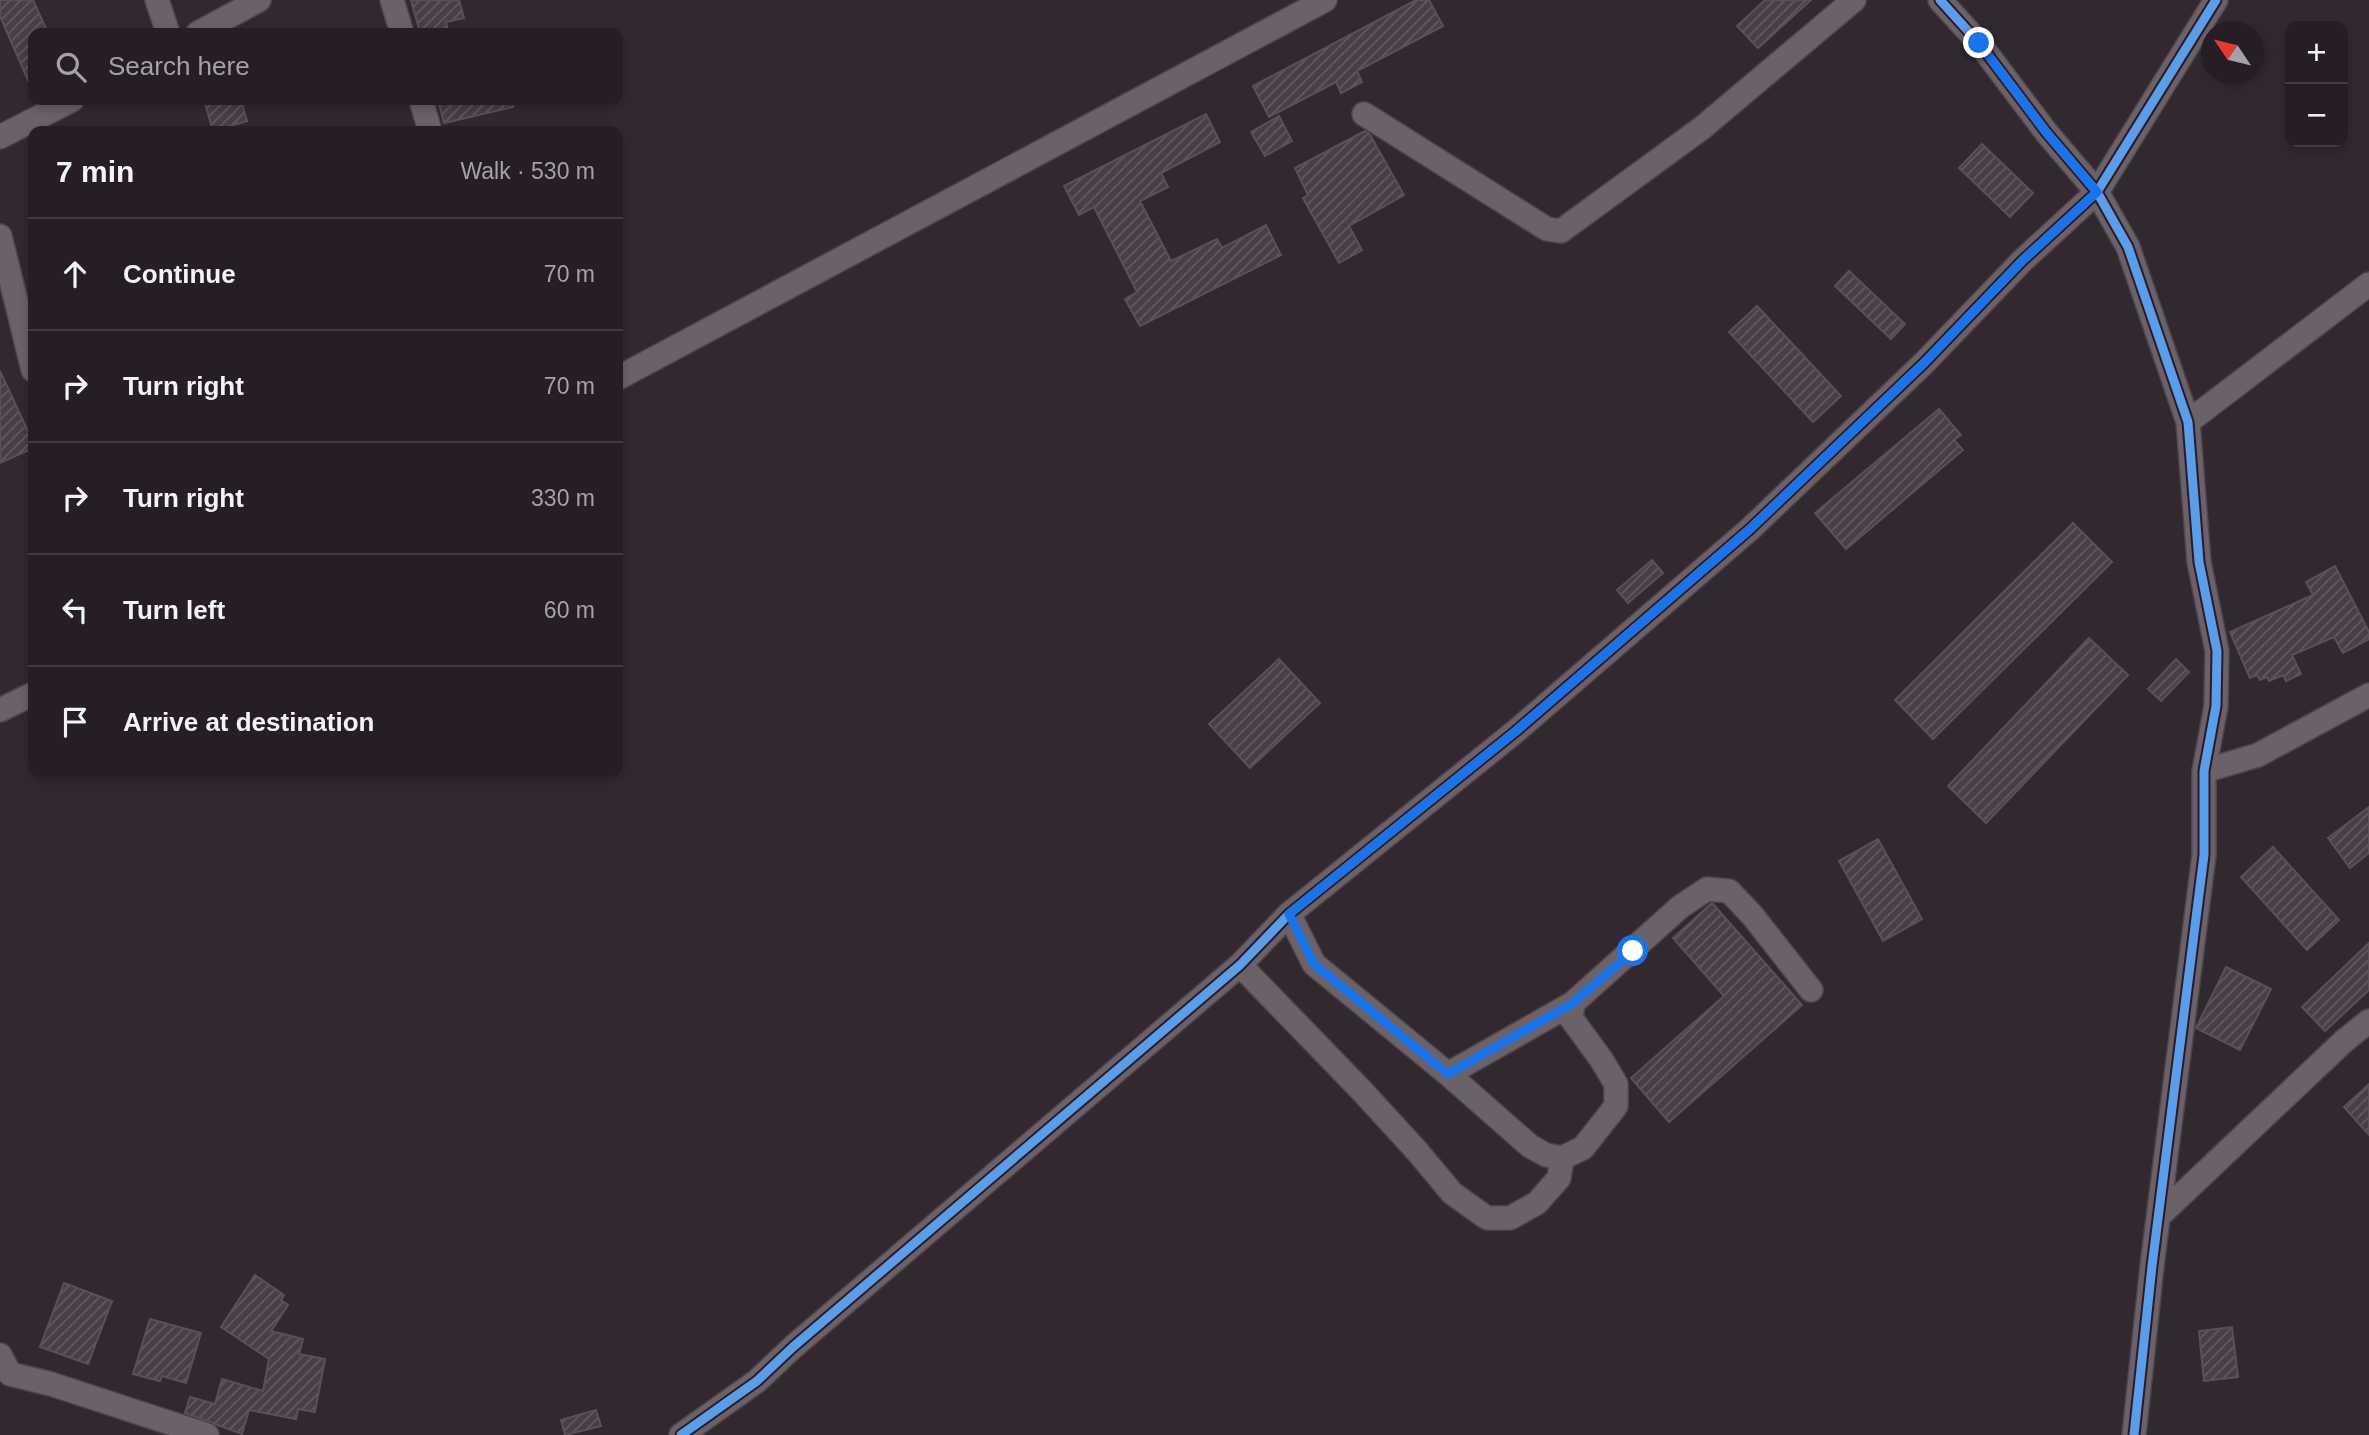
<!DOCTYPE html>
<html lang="en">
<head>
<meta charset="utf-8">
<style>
	body { margin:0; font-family:Helvetica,sans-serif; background:#322b31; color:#f1f3f6 }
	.controls { position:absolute; right:21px; top:21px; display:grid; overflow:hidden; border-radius:14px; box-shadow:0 4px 10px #0003 }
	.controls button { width:63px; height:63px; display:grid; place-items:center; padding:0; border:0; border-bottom:2px solid #423c41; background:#261e24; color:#f1f3f6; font:35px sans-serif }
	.compass { position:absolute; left:2201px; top:21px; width:63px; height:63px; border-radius:50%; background:#261e24; box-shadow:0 4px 10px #0003; rotate:305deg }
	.stop { position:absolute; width:21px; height:21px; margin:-16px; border:5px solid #1a73e8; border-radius:50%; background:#fff }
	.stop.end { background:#1a73e8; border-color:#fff; box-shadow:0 2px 7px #0008 }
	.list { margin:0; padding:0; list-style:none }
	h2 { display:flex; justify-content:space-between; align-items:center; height:91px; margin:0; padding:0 28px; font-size:30px }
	h2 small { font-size:23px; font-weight:400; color:#a4a2a6 }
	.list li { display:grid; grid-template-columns:46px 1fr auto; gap:21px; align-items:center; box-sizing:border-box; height:112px; padding:0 28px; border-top:2px solid #423c41 }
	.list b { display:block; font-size:26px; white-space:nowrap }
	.list em { font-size:23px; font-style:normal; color:#a4a2a6 }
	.icon { flex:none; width:38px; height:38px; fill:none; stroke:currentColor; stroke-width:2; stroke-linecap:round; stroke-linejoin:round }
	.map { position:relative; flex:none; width:2369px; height:1435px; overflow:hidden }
	.search { position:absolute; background:#261e24; box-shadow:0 4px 10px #0003; left:28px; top:28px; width:595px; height:77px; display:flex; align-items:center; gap:18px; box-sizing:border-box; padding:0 24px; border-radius:14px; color:#a4a2a6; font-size:26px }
	.panel { position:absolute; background:#261e24; box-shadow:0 4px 10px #0003; left:28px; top:126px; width:595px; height:651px; border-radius:14px }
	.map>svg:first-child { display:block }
</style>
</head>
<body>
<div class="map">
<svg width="2369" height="1435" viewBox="0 0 2369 1435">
	<defs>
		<pattern id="building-hatch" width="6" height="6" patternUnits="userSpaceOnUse" patternTransform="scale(1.75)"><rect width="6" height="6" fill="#483e45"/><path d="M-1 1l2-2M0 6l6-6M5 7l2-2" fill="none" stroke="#635a60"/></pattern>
	</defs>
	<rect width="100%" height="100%" fill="#332830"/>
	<path fill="url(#building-hatch)" stroke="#5a5057" stroke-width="2" d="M0 0H33L48 33H33V92L0 16Z
		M411 0H459L464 18 446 22 448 30 436 33H420Z
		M1416 0H1429L1443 26 1357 71 1362 82 1341 93 1336 82 1269 117 1253 86Z
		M1765 0H1811L1758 48 1737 26Z
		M204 100H241L247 121 213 131Z
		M438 100H513V107L444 123Z
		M1206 114 1220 142 1161 173 1168 187 1140 201 1171 261 1217 239 1222 248 1266 225 1281 255 1140 326 1125 299 1137 292 1094 207 1079 215 1064 186Z
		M1279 116 1292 141 1265 156 1251 132Z
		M1365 131 1370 135 1404 195 1349 226 1362 250 1339 263 1303 198 1308 195 1295 168Z
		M1982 144 2033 193 2010 217 1959 168Z
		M1849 271 1905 324 1891 339 1835 286Z
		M1757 306 1841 396 1813 422 1729 332Z
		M0 371 33 442V448L0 463Z
		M1939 409 1961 435 1954 440 1963 450 1846 549 1815 513Z
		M2073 523 2112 562 1933 739 1895 700Z
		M1652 560 1663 573 1628 603 1617 590Z
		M2335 566 2369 632V639L2343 653 2334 637 2292 655 2301 674 2286 681 2283 675 2269 681 2267 677 2260 680 2257 675 2250 678 2230 632 2313 595 2306 582Z
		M2089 638 2128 675 1986 823 1948 786Z
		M1279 659 1320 703 1250 768 1209 724Z
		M2176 659 2189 672 2161 701 2148 689Z
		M2369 807V853L2350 868 2328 838Z
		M1878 839 1922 919 1883 941 1839 861Z
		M2273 847 2339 920 2307 950 2241 877Z
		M1712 903 1802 1005 1669 1122 1631 1078 1724 996 1673 938Z
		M2369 943V990L2325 1031 2302 1007Z
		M2226 967 2271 989 2240 1050 2196 1028Z
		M2369 1084V1135L2344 1107Z
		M255 1275 284 1295 281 1300 288 1305 271 1331 303 1339 299 1354 325 1359 315 1412 298 1409 296 1419 249 1410 242 1434 185 1413 190 1397 215 1404 222 1379 263 1391 269 1359 221 1327Z
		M64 1283 112 1301 88 1364 40 1347Z
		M150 1319 201 1333 186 1383 162 1376 160 1381 133 1374Z
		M2232 1327 2238 1377 2204 1381 2199 1331Z
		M596 1410 601 1426 565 1435 561 1420Z"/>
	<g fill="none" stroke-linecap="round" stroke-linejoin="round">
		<g stroke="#4e444b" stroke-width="26">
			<path id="minor" d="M157 0 168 33
				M392 0 402 33
				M1940 0 1979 43 2046 132 2097 192 2128 247 2188 422 2199 562 2217 651 2216 706 2204 771V855L2152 1266 2134 1435
				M198 33 259 0
				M421 100 430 131
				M1364 114 1547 229 1561 231 1702 128 1854 0
				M0 137 72 100
				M0 236 33 370
				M618 378 1325 0
				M2188 422 2369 284
				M0 710 33 694
				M2204 771 2258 755 2369 695
				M1289 914 1314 964 1448 1074 1530 1146 1546 1155 1562 1158 1583 1148 1616 1106V1084L1601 1059 1571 1018 1573 1003 1680 907 1707 889 1729 891 1752 915 1811 990
				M1240 965 1362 1091 1417 1151 1452 1193 1487 1218H1510L1537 1203 1559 1178 1562 1158
				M1448 1074 1573 1003
				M2159 1216 2344 1041 2369 1021
				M0 1355 10 1374 51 1384 207 1435
				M681 1435 757 1381 793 1347 1240 965 1289 914 1516 731 1750 529 1924 363 2022 261 2097 192 2216 0"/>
		</g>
		<use href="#minor" stroke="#6b6168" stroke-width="23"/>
		<g stroke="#2e1929" stroke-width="13">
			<path id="cycleway" d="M1940 0 1979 43 2046 132 2097 192 2128 247 2188 422 2199 562 2217 651 2216 706 2204 771V855L2152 1266 2134 1435
				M681 1435 757 1381 793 1347 1240 965 1289 914 1516 731 1750 529 1924 363 2022 261 2097 192 2216 0"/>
		</g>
		<use href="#cycleway" stroke="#5a9eea" stroke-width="9"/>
	</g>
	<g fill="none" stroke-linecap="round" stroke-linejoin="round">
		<path stroke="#1a73e8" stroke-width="9" d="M1633 951 1573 1003 1448 1074 1314 964 1289 914 1516 731 1750 529 1924 363 2022 261 2097 192 2046 132 1979 43"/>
	</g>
</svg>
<div class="controls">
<button>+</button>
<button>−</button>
</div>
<svg class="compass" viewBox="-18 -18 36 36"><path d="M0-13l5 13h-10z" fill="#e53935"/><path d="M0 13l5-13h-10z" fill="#a4a2a6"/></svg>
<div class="stop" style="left:1633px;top:951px"></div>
<div class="stop end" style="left:1979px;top:43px"></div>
<div class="search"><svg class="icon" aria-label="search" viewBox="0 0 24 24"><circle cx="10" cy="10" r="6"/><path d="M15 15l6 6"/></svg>Search here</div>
<section class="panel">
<h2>7 min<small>Walk · 530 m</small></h2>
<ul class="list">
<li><svg class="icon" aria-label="ahead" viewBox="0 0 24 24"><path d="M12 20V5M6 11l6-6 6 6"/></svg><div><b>Continue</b></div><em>70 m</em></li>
<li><svg class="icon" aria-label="right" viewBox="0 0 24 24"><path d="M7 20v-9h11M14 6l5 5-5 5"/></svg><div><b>Turn right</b></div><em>70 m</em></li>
<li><svg class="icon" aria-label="right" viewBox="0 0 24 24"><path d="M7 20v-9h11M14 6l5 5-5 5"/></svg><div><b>Turn right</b></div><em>330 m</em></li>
<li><svg class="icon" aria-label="left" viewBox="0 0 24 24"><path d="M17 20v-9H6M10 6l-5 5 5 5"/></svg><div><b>Turn left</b></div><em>60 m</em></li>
<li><svg class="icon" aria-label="arrive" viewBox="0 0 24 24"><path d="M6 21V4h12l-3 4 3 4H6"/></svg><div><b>Arrive at destination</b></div></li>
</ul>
</section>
</div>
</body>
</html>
